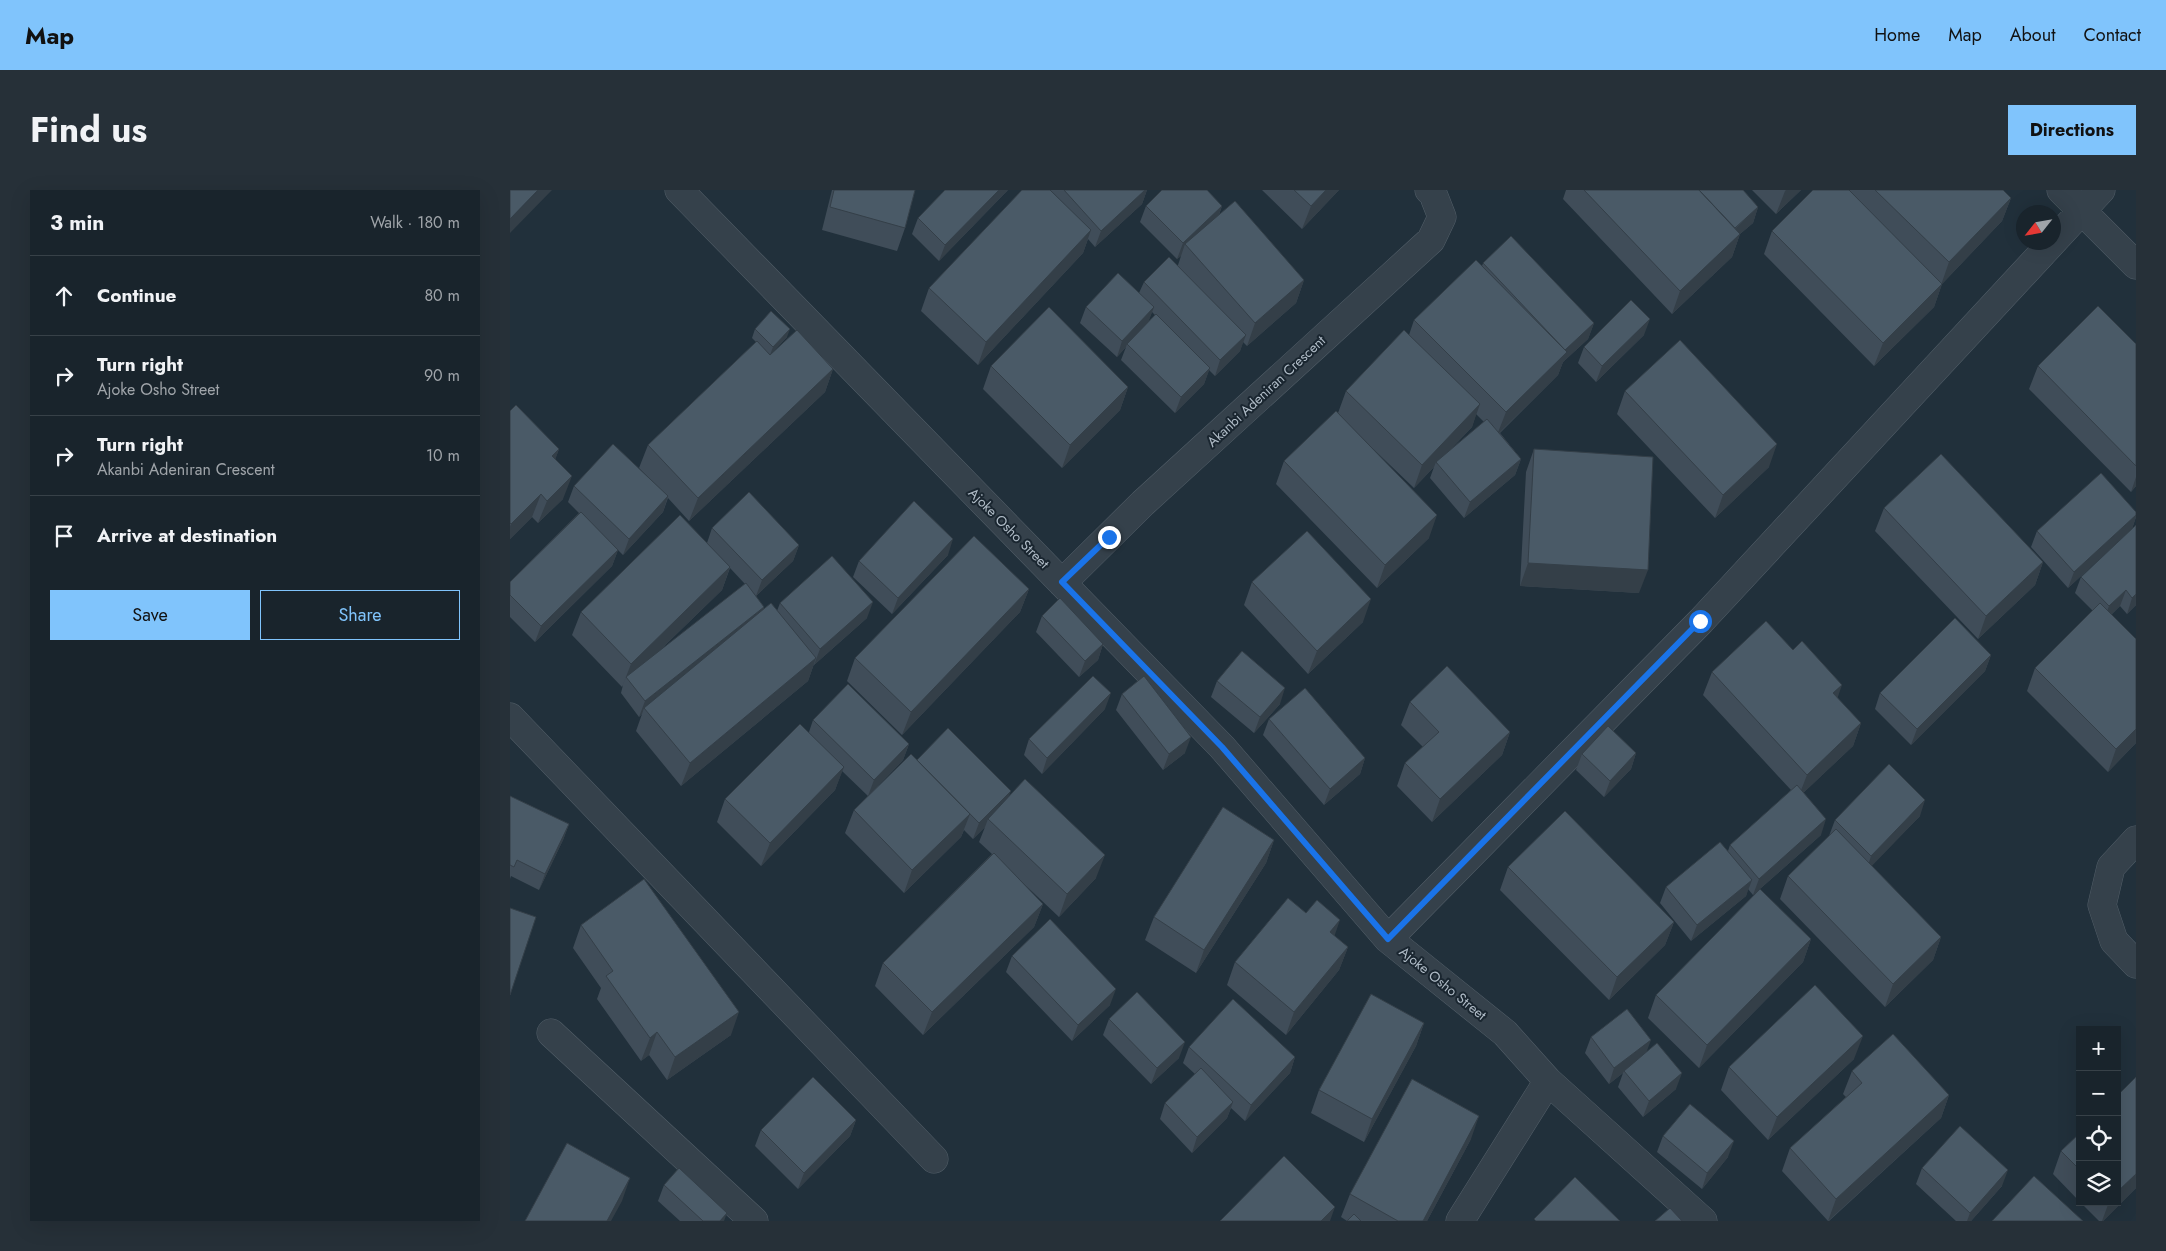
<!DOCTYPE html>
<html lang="en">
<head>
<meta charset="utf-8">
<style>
	body { margin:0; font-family:Jost,sans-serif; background:#263038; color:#f1f3f6 }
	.controls { position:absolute; right:15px; bottom:15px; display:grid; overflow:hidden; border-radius:0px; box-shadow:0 5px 20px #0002 }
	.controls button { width:45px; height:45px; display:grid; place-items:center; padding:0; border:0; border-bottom:1px solid #374148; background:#19242c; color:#f1f3f6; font:25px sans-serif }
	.compass { position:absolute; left:1506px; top:15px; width:45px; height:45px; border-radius:50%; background:#19242c; box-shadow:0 5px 20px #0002; rotate:239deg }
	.stop { position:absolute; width:15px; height:15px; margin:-11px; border:4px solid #1a73e8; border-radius:50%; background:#fff }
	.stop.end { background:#1a73e8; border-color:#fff; box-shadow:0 1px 5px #0008 }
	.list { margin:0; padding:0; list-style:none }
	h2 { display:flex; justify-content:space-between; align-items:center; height:65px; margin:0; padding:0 20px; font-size:21px }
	h2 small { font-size:16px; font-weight:400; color:#9fa4a9 }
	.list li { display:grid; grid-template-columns:32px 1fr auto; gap:15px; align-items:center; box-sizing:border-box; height:80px; padding:0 20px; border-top:1px solid #374148 }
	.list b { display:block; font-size:19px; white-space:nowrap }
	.list p { margin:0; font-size:16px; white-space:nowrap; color:#9fa4a9 }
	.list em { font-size:16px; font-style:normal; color:#9fa4a9 }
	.actions { display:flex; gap:10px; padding:15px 20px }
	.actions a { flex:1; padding:11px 0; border:1px solid #80c4fc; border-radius:0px; text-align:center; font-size:18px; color:#80c4fc }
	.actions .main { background:#80c4fc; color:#111 }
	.icon { flex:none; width:28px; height:28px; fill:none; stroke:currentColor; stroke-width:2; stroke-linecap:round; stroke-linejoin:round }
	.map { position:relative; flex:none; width:1626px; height:1031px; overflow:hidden; border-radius:0px }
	header { display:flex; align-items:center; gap:30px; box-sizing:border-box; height:70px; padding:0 25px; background:#80c4fc; color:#111 }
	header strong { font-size:24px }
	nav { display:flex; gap:28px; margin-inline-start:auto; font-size:18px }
	.intro { display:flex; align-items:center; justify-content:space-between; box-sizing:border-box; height:120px; padding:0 30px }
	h1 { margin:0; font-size:35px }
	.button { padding:12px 22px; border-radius:0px; background:#80c4fc; color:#111; font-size:18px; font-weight:700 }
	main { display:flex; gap:30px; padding:0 30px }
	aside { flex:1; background:#19242c; border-radius:0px; box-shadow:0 5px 20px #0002 }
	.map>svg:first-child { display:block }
</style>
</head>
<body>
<header>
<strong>Map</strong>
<nav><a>Home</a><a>Map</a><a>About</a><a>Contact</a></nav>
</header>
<div class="intro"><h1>Find us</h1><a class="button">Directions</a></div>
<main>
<aside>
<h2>3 min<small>Walk · 180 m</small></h2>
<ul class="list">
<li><svg class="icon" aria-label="ahead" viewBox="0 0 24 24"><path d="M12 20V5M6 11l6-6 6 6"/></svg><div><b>Continue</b></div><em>80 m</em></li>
<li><svg class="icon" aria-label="right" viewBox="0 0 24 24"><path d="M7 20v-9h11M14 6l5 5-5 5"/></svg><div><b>Turn right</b><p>Ajoke Osho Street</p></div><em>90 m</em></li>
<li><svg class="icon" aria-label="right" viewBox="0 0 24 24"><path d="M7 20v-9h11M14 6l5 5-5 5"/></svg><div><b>Turn right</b><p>Akanbi Adeniran Crescent</p></div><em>10 m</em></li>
<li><svg class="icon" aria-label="arrive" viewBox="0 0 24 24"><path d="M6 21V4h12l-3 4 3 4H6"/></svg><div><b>Arrive at destination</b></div></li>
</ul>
<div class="actions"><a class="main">Save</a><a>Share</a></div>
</aside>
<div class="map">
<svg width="1626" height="1031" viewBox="0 0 1626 1031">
	<rect width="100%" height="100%" fill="#21303b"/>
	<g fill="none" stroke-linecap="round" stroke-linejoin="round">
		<g stroke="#535f69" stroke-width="29">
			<path id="minor" d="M169 0 712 557 878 749 995 843 1038 891 1193 1031
				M1551 0 1626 75
				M552 393 633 313 921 50 932 27 923 4 919 0
				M0 527 424 969
				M1626 650 1601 677 1592 715 1604 751 1626 774
				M878 749 1191 431 1591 0
				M41 843 244 1031
				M950 1031 1038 891"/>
		</g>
		<use href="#minor" stroke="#35414b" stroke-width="28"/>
	</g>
	<path fill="#404d59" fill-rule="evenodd" d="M322 0H405L395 38 387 61 312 40Z
		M498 0 429 71 402 44 408 28Z
		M541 0H637L632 14 585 57 578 49 573 63 468 175 411 121 419 98 541 1Z
		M752 0H829L792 39Z
		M1056 0H1233L1248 17 1243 33 1230 44 1222 67 1162 124 1053 9Z
		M1242 0H1291L1266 24Z
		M1303 0H1493L1501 8 1492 31 1432 94 1424 117 1364 176 1254 64 1262 41Z
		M636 16H712L709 25 794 90 786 113 737 156 733 152 730 161 705 186 699 180 694 194 665 223 611 170 616 157 607 167 570 133 576 117 629 103 634 92 668 75 671 66 667 69 630 32ZM642 122 645 125 638 132Z
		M973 73 1084 133 1078 149 1053 172 1048 185 990 243 1011 269 1005 285 954 328 920 288 924 277 904 298 857 253 919 348 867 398 766 294 774 271 828 223 836 201 899 145 904 130 972 76ZM966 224 974 232 941 259 962 237Z
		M245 139 277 147 261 164 323 179 315 202 179 331 158 308 153 322 113 365 108 360 102 376 25 452 0 427V392L69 323 58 312 64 296 138 287 129 278 138 255 246 152 242 148Z
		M1134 145 1086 192 1068 173 1074 157Z
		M1626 154V296L1621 302 1519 199 1528 176Z
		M481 176 618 197 610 220 552 278 473 199Z
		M1115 201 1259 277 1205 328 1107 224Z
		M0 221 49 259 45 269 53 309 28 333 22 327 0 349Z
		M1024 259 1129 403 1010 396 1016 282Z
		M1374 318 1533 372 1525 395 1468 449 1365 341Z
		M1626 325V327L1622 339 1558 398 1521 357 1527 341Z
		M1626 335V415L1617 424 1610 416 1602 424 1626 553 1598 582 1517 501 1525 478 1583 421 1565 403 1571 387Z
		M202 338 289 355 283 371 246 406 254 419 267 421 270 413 357 428 304 475V474L298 491 171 596 126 541 132 524 129 527 111 503 113 495 112 497 62 445 71 422 197 353ZM220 378 235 394 146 464 212 400Z
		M438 365 382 424 343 387 349 371Z
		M742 392 853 432 798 484 734 415Z
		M519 399 510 422 392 545 337 491 345 468Z
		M532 426 593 454 588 470 569 487 526 442Z
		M1481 465 1475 481 1401 555 1365 519 1370 503Z
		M1202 482 1327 508 1351 533 1343 556 1293 603 1311 645 1243 705 1238 699 1236 706 1181 751 1150 713 1156 697 1218 661 1220 655 1281 600 1193 505Z
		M707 491 770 514 744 543 701 507Z
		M612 504 675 563 653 580 606 520Z
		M900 512 1000 542 992 565 922 632 887 596 895 573 913 557 891 535Z
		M595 519 532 584 514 565 519 549Z
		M759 529 855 568 850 584 814 615 753 545Z
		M303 530 399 554 393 570 368 596 407 570 499 606 586 688 549 727 511 691 533 714 524 737 413 845 365 796 373 773 482 664 469 652 475 637 463 649 454 640 451 647 394 703 335 643 344 620 358 606 332 581 325 600 251 676 207 632 215 609 299 542Z
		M1126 563 1121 579 1094 607 1066 580 1072 564Z
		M0 606 59 634 53 650 29 700 1 686 0 689Z
		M1410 626 1361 676 1431 747 1423 770 1375 817 1270 709 1278 686 1319 646 1325 630Z
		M764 650 756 673 686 783 635 750 644 727Z
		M998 677 1164 732 1155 755 1099 810 990 700Z
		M71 735 221 845 157 890 139 865 131 871 87 809 91 798 63 758Z
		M824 746 838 757 829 780 776 845 717 795 725 772Z
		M1301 749 1293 772 1189 878 1138 828 1146 805Z
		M502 766 600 815 562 851 496 782Z
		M599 829 669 868 641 894 593 845Z
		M914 833 906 856 854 952 801 923 809 900Z
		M1081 847 1137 862 1166 899 1133 927 1108 897 1113 883 1099 894 1075 863Z
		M679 857 785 867 780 883 735 931 721 918 717 928 682 963 650 929 655 913 685 884 673 873Z
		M1344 869 1258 950 1211 900 1219 877Z
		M1342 881 1439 905 1431 928 1319 1031H1318L1272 981 1280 958 1336 907 1333 904Z
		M1626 887V998L1593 1031H1589L1570 1012H1607Z
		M346 930 340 946 288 999 245 956 251 940Z
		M1570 943V1012L1543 984 1551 961Z
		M1153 946 1218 967 1192 999 1147 962Z
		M961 949 917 1031H837L831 1027 840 1004Z
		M1412 978 1492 996 1461 1031H1446L1406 994Z
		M154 995 214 1031H170L148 1011Z"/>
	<path fill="#343f48" d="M28 0H42L0 43V29Z
		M489 0H498L429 71 435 55Z
		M635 0H637L632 14 585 57 591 41Z
		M816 0H829L792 39 801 16Z
		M1276 0H1291L1266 24 1275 1Z
		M1501 8 1492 31 1431 95 1439 72Z
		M712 16 706 32 675 54 671 66 667 69 673 53Z
		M1248 17 1243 33 1230 44 1222 67 1162 124 1170 101 1224 40Z
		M581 40 573 63 468 175 476 152Z
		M794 90 786 113 737 156 745 133Z
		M1432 94 1424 117 1364 176 1373 153Z
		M644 117 638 133 617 154 616 157 607 167 612 151Z
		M1140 129 1134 145 1086 192 1092 176Z
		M1084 133 1078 149 1053 172 1048 185 987 245 996 222 1055 160Z
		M280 139 277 147 260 165 263 157Z
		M736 145 730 161 705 186 710 170Z
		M700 178 694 194 665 223 671 207Z
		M323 179 315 202 179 331 188 308Z
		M618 197 610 220 552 278 560 255Z
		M970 214 962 237 927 274 926 272 924 277 904 298 912 275Z
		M1267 254 1259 277 1205 328 1213 305Z
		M49 259 41 282 42 266Z
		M1011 269 1005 285 954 328 960 312Z
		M62 286 53 309 28 333 37 311Z
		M1626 287V296L1621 302Z
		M31 304 22 327 0 349V336L1 334Z
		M158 306 153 322 113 365 119 349Z
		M927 325 919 348 867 398 875 375Z
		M1626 325V327L1622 339 1558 398 1564 382Z
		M443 349 438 365 382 424 388 408Z
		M289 355 283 371 246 406 252 390Z
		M108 360 102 376 25 452 31 436Z
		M1533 372 1525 395 1468 449 1476 426Z
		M1018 373 1138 380 1129 403 1010 396Z
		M220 377 212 400 119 490 116 487 112 497 121 474Z
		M519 399 510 422 392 545 401 522Z
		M1616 400 1610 416 1593 432 1599 416Z
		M1626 404V415L1617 424 1622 408Z
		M861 409 853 432 798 484 807 461Z
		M363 412 357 428 304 475 310 459Z
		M254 417 249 433 134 518 132 524 129 527 135 511Z
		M593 454 588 470 569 487 575 471Z
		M1481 465 1475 481 1401 555 1407 539Z
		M306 468 298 491 171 596 180 573Z
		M1332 495 1324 518 1323 503Z
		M775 498 770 514 744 543 750 527Z
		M601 503 595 519 532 584 537 568Z
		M1351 533 1343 556 1288 608 1297 585Z
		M1626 539V553L1598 582 1606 559Z
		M1000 542 992 565 922 632 930 609Z
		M681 547 675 563 653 580 659 564Z
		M399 554 393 570 358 606 364 590Z
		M1126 563 1121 579 1094 607 1100 591Z
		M855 568 850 584 814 615 820 599Z
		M334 577 325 600 251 676 260 653Z
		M501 601 495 617 478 629 475 637 463 649 469 633Z
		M1415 610 1410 626 1356 682 1361 666Z
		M460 624 451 647 394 703 402 680Z
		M1316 629 1311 645 1243 705 1249 689Z
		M59 634 53 650 29 700 35 684Z
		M764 650 756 673 686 783 694 760Z
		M595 665 586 688 549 727 557 704Z
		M1242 690 1236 706 1181 751 1187 735Z
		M533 714 524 737 413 845 422 822Z
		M830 730 822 753 820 742Z
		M1164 732 1155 755 1099 810 1107 787Z
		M1431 747 1423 770 1375 817 1383 794Z
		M1301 749 1293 772 1189 878 1197 855Z
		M838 757 829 780 776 845 784 822Z
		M606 799 600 815 562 851 568 835Z
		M229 822 221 845 157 890 165 867Z
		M914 833 906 856 854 952 862 929Z
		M147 842 139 865 131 871 140 848Z
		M1353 846 1344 869 1258 950 1267 927Z
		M1141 850 1135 866 1114 881 1113 883 1099 894 1104 878Z
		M675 852 669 868 641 894 647 878Z
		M785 867 780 883 735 931 741 915Z
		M1172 883 1166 899 1133 927 1139 911Z
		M1439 905 1431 928 1318 1031 1326 1009Z
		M723 912 717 928 682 963 687 947Z
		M969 926 961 949 917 1031H913Z
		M346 930 340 946 288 999 294 983Z
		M1224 951 1218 967 1192 999 1197 983Z
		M1498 980 1492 996 1461 1031H1457L1460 1023Z
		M1626 984V998L1593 1031H1592L1599 1012H1607V1002Z
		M120 988 112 1011 101 1031H97Z
		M825 1017 820 1031H811Z
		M217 1023 214 1031H210Z"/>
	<path fill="#4a5a67" stroke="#343f48" d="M0 0H28L0 29Z
		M324 0H405L395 38 320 17Z
		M435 0H489L435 55 408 28Z
		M512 0H540L581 40 476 152 419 98Z
		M554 0H635L591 41Z
		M652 0H697L712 16 673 53 636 16Z
		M784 0H816L801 16Z
		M1074 0H1189L1230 44 1170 101Z
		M1189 0H1233L1248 17 1225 38Z
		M1303 0H1339L1432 94 1373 153 1262 41Z
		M1365 0H1493L1501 8 1439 72Z
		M725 11 794 90 745 133 675 54Z
		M1001 46 1084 133 1055 160 973 73Z
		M659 67 736 145 710 170 634 92Z
		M966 70 1057 162 996 222 904 130Z
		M608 83 644 117 612 151 576 117Z
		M1121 110 1140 129 1092 176 1074 157Z
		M1588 116 1626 154V276L1528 176Z
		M539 117 618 197 560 255 481 176Z
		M261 121 280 139 263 157 245 139Z
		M646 124 700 178 671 207 617 154Z
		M287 140 323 179 188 308 138 255 247 151 260 165Z
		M894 140 970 214 912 275 836 201Z
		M1170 150 1267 254 1213 305 1115 201Z
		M6 215 49 259 42 266 62 286 37 311 31 304 1 334 0 333V221Z
		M826 221 927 325 875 375 774 271Z
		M977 229 1011 269 960 312 926 272Z
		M103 254 158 306 119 349 64 296Z
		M1024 259 1143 267 1138 380 1018 373Z
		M1431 264 1533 372 1476 426 1374 318Z
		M1591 283 1626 322V325L1564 382 1527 341Z
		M239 302 289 355 252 390 202 338Z
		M404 311 443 349 388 408 349 371Z
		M71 322 108 360 31 436 0 405V392Z
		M170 325 220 377 121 474 71 422Z
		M1626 335V404L1622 408 1616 400 1599 416 1571 387Z
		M797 341 861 409 807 461 742 392Z
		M464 346 519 399 401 522 345 468Z
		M322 366 363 412 310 459 270 413Z
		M236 393 254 417 135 511 116 487Z
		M550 408 593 454 575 471 532 426Z
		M261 413 306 468 180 573 134 518Z
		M1590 413 1626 449V539L1606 559 1525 478Z
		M1445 428 1481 465 1407 539 1370 503Z
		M1256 431 1283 460 1292 451 1332 495 1323 503 1351 533 1297 585 1202 482Z
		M732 461 775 498 750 527 707 491Z
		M937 476 1000 542 930 609 895 573 929 542 900 512Z
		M583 486 601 503 537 568 519 549Z
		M634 486 681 547 659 564 612 504Z
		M338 494 399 554 364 590 303 530Z
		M795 498 855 568 820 599 759 529Z
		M290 534 334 577 260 653 215 609Z
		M1098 536 1126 563 1100 591 1072 564Z
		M438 538 501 601 469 633 407 570Z
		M401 564 460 624 402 680 344 620Z
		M1379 574 1415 610 1361 666 1325 630Z
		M515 589 595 665 557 704 478 629Z
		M1287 595 1316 629 1249 689 1220 655Z
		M0 606 59 634 35 684 7 670 4 677 0 675Z
		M713 617 764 650 694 760 644 727Z
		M1055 621 1164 732 1107 787 998 677Z
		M1326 639 1431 747 1383 794 1278 686Z
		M1210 652 1242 690 1187 735 1156 697Z
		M484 663 533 714 422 822 373 773Z
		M134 689 229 822 165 867 147 842 140 848 96 786 103 781 71 735Z
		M1250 699 1301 749 1197 855 1146 805Z
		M778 708 796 723 807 710 830 730 820 742 838 757 784 822 725 772Z
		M0 718 26 727 0 805Z
		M540 729 606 799 568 835 502 766Z
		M1305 795 1353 846 1267 927 1219 877Z
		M627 802 675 852 647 878 599 829Z
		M861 804 914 833 862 929 809 900Z
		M723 809 785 867 741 915 679 857Z
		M1117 819 1141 850 1104 878 1081 847Z
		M1383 844 1439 905 1326 1009 1280 958 1352 893 1342 881Z
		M1147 853 1172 883 1139 911 1114 881Z
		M691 878 723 912 687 947 655 913Z
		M303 887 346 930 294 983 251 940Z
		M1626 887V984L1607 1002V906Z
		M902 889 969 926 913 1031H888L840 1004Z
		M1180 914 1224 951 1197 983 1153 946Z
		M1450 936 1498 980 1460 1023 1412 978Z
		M1570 943V980L1551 961Z
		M57 953 120 988 97 1031H15Z
		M774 966 825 1017 811 1031H710Z
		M169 978 217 1023 210 1031H193L154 995Z
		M1524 986 1573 1031H1482Z
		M1065 987 1110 1031H1026L1024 1029Z
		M1160 1018 1172 1031H1145Z
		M844 1024 851 1031H837Z"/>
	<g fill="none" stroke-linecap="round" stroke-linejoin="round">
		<path stroke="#1a73e8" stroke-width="6" d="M599 347 552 392 712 557 878 749 1190 431"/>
	</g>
	<g text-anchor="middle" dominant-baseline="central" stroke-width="4" stroke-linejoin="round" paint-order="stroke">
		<g font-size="14" fill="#b0bcc7" stroke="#1a2630">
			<text transform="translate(756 201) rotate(-43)">Akanbi Adeniran Crescent</text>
			<text transform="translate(499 338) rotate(45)">Ajoke Osho Street</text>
			<text transform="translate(933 793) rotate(39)">Ajoke Osho Street</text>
		</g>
	</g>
</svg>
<div class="controls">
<button>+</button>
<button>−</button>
<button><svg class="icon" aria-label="locate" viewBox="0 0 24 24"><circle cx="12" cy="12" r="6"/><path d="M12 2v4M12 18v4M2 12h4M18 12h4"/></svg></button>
<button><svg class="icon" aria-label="layers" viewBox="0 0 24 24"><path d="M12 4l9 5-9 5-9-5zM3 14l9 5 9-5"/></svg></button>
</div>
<svg class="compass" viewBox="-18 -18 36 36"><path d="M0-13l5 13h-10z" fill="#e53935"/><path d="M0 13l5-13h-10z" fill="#9fa4a9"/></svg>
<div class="stop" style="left:1190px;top:431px"></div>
<div class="stop end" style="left:599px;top:347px"></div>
</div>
</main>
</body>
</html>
